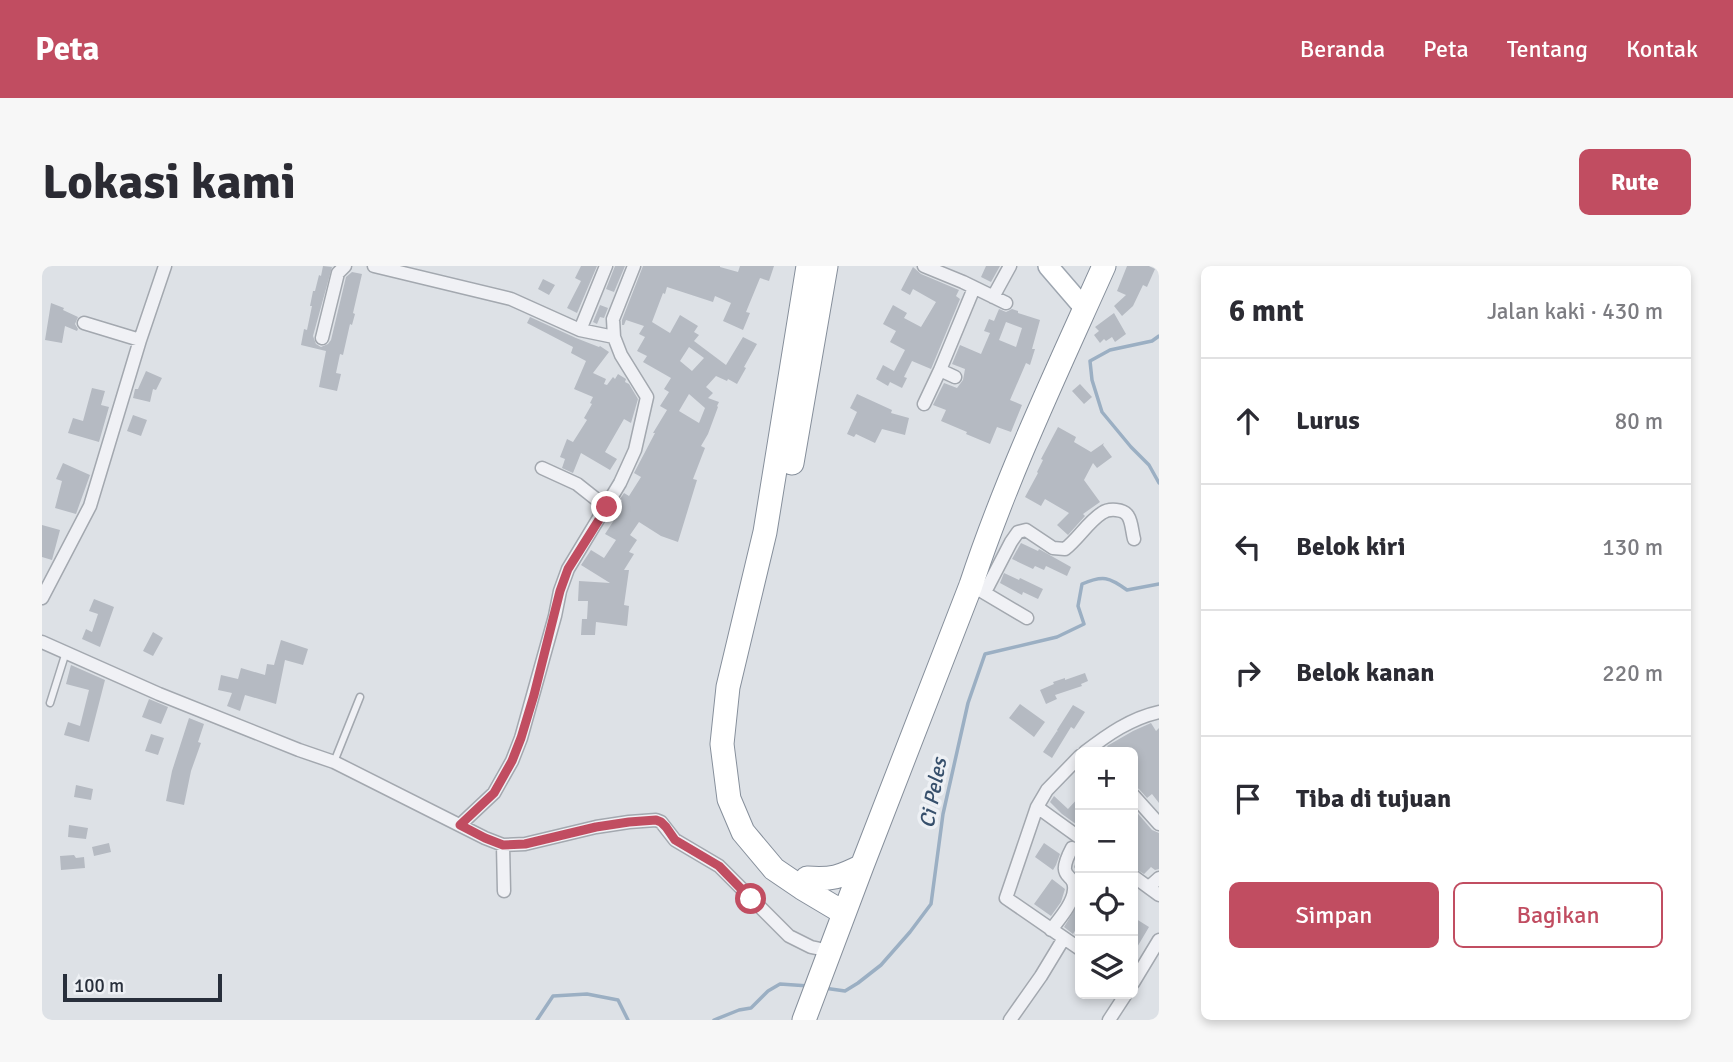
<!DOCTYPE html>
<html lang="id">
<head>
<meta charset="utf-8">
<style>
	body { margin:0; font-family:Signika,sans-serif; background:#f7f7f7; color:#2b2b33 }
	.controls { position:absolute; right:21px; bottom:21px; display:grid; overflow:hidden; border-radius:10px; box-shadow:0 4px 10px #0003 }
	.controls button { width:63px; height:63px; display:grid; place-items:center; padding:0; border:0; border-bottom:2px solid #e1e1e2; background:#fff; color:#2b2b33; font:35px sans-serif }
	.scale { position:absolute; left:21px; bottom:18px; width:159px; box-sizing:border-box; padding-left:7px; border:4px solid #282f3b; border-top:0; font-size:19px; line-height:24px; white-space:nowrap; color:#282f3b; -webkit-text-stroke:5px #edf0f4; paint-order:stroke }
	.stop { position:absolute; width:21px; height:21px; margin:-16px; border:5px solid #c14d61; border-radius:50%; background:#fff }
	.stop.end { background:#c14d61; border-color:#fff; box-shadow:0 2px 7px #0008 }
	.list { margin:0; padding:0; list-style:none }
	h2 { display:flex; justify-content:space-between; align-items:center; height:91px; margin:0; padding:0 28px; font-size:30px }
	h2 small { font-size:23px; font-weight:400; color:#7c7c81 }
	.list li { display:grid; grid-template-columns:46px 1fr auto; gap:21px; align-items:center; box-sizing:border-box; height:126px; padding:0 28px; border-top:2px solid #e1e1e2 }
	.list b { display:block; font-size:26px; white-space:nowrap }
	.list em { font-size:23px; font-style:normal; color:#7c7c81 }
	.actions { display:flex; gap:14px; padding:21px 28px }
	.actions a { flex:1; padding:16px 0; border:2px solid #c14d61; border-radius:10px; text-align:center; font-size:24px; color:#c14d61 }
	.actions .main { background:#c14d61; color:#fff }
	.icon { flex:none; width:38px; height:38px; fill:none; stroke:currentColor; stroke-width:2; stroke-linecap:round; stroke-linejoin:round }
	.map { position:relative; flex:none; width:1117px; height:754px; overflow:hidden; border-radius:10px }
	header { display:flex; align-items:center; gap:42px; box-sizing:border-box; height:98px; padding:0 35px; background:#c14d61; color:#fff }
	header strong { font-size:33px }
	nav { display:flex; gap:38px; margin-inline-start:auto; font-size:24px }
	.intro { display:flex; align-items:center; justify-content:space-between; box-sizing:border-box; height:168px; padding:0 42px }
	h1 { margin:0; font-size:49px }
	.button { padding:18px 32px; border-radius:10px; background:#c14d61; color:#fff; font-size:24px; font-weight:700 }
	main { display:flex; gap:42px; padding:0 42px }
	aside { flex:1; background:#fff; border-radius:10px; box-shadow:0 4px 10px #0003 }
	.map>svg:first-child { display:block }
</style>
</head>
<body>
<header>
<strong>Peta</strong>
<nav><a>Beranda</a><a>Peta</a><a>Tentang</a><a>Kontak</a></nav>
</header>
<div class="intro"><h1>Lokasi kami</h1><a class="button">Rute</a></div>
<main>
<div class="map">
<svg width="1117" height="754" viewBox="0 0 1117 754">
	<rect width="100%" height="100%" fill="#dde1e6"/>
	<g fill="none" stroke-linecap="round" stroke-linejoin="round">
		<path stroke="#9bafc3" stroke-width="3.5" d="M1117 70 1110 75 1068 84 1048 95 1050 114 1060 146 1089 181 1107 199 1117 217
			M782 722 803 725 816 717 839 699 868 666 889 638 901 548 926 437 943 388 1015 371 1042 358 1036 340 1040 318C1061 309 1067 311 1085 324L1117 318
			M495 754 511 730 545 728 576 734 586 754
			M672 754 697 744 709 742 726 725 738 718 767 720"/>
	</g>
	<path fill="#b5bac2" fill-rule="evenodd" d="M281 0 290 1 271 70 274 78 279 81 286 78 289 74 304 11 310 6 320 8 311 47 313 48 310 59 308 58 301 89 298 88 294 107 299 108 295 125 277 121 284 85 259 79 262 63 265 64 270 40H268L271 25H273L277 9 279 10Z
		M539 0H555L535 47 525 42 539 15 533 12Z
		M573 0H583L572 26 564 23Z
		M601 0H678V1L696 6 698 0H732L727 15 718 12 704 46 708 47 701 64 681 55 689 37 673 30 671 36 625 21 623 28 621 27 610 56 628 67 638 49 656 60 652 66 657 69 652 75 684 99 701 71 715 78 702 101 704 102 695 118 686 113 685 115 674 110 664 121 671 127 666 132 677 136 675 140 676 141 666 168 659 180 663 182 651 213 655 214 636 276 619 270 597 256 588 269 595 274 587 286 592 288 582 304H587L582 339 587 340 585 360 554 356 553 369H539L540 353H545L546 335H536L537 315 568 317 539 299 549 284 562 292 574 274 563 268 576 248 573 246 580 234 578 233 582 227 587 230 599 211 592 207 613 167H611L625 144 618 140 627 126 622 123 629 112 601 96 605 90 595 85 603 71 597 68 602 60 584 54 582 59H580V54ZM647 81 662 92 650 105 638 95ZM647 128 663 142 657 157 637 145Z
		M944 0H958L949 16 939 11Z
		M1085 0H1107L1113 3 1105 21 1101 19 1091 40 1080 50 1072 40 1084 29 1075 25Z
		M871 1 879 8 917 24 914 30 918 33 889 103 870 95 862 111 865 112 860 122 848 116 846 120 834 113 841 99 852 105 863 84 848 76 854 65 841 58 851 39 865 47 862 52 879 61 894 36 871 23 868 29 859 24Z
		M501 13 513 19 507 29 496 23Z
		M9 37 22 42 21 44 36 51 33 58 36 63 35 65 23 60 20 77 3 74Z
		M558 39 566 42 562 52 558 51 555 58 551 56Z
		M957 43 964 46 970 43 976 45V47L998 54 990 83H993L988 99 984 97 968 134 980 139 969 166 955 161 948 178 924 168 925 166 899 155 904 144 891 139 902 117 915 122 921 114 923 103 910 98 918 79 939 88 948 67 942 65 947 53 952 55ZM964 56 980 62 974 81 957 74Z
		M1072 47 1084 68 1073 76 1070 71 1064 75 1062 73 1058 77 1052 69 1057 65 1053 61Z
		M488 51 534 72 557 81 558 80 567 86 551 107 564 113 562 118 565 119 571 111 573 113 576 108 584 113 583 116 587 118 596 133 589 157 582 153 563 186 575 193 568 204 539 187 531 207 520 202 523 193 518 191 525 173 531 176 545 154 542 152 550 138 548 137 551 131 532 123 544 95 529 87 531 81 485 57Z
		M104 105 120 112 114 124 111 123 108 136 91 132 93 123H96Z
		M1038 118 1050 131 1042 138 1030 125Z
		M50 122 63 125 59 139 67 141 57 176 26 167 31 152 41 155Z
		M815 128 850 144 849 147 867 152 863 169 840 163 833 177 814 168 812 171 805 168 815 146 808 142Z
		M91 149 105 154 99 170 85 165Z
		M1016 161 1034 171 1032 176 1049 186 1062 177 1061 179 1070 191 1055 202 1051 197 1042 214 1058 236 1041 248 1043 250 1026 269 1015 259 1027 247 1003 233 999 240 983 231 996 207 995 206 1001 194 999 193Z
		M21 197 48 209 34 248 13 242 20 215 14 213Z
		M0 259 18 264 10 294 0 291Z
		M979 277 996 285 997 283 1029 301 1025 310 1004 300 1002 304 993 300 991 303 970 293Z
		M962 307 977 314 978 312 1001 323 996 333 981 326 980 329 958 317Z
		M52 333 72 341 58 381 40 373 44 363 50 366 56 348 47 345Z
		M111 366 121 372 111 390 101 385Z
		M239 374 266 383 261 399 243 394 234 438 203 429 198 445 185 440 190 427 176 424 179 409 196 413 199 402 223 409 225 398 232 399Z
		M29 399 63 414 47 476 22 469 26 456 38 460 47 424 24 418Z
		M1043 407 1046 415 1039 418 1040 420 1013 429 1015 433 1004 438 998 424 1012 418 1011 416 1023 412V414Z
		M107 433 126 441 119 458 100 451Z
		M978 438 1003 456 992 471 967 452Z
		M1031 439 1043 446 1032 463 1029 461 1010 492 1001 486 1015 465 1016 466 1015 464Z
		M147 452 162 458 156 476 159 477 149 505 142 539 124 535 130 505Z
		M1109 457 1114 465 1117 462V537L1110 528 1105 532 1097 523 1091 520V486H1069L1065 480 1091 465Z
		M109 468 122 472 116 489 103 485Z
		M34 519 51 523 49 534 32 531Z
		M1012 530 1026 543 1038 530V561L1020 548 1008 536Z
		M1091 542 1110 564 1117 567V603L1113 604 1109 601 1102 608 1091 601Z
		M27 559 46 562 44 573 26 571Z
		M67 577 69 586 52 590 50 581Z
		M1002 577 1018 588 1014 599 1011 604 993 591Z
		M1038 584V611L1032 601Z
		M32 589 34 592 42 591 43 602 19 604 18 590Z
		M1010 613 1023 623 1019 636 1009 650 992 638Z
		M1038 635V657L1031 668 1022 661Z
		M1091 651 1107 661 1091 688Z"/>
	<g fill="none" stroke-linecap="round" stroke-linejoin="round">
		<g stroke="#a3a8af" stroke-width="9">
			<path id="lane" d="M8 437 24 386
				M292 496 318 431"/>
		</g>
		<g stroke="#a3a8af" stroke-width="15">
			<path id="street" d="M332 0 469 33 538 64
				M882 0 921 16 964 37
				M951 31 968 0
				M42 57 98 74
				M572 71 571 53 592 0
				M280 72 296 7 303 0
				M898 104 913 111
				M882 138 898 104 932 22
				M500 202 535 218 564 241
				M936 323 985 352
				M943 326 969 276 976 266 984 264 1011 282 1023 283C1036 273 1046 256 1060 247 1067 242 1082 243 1086 250 1090 256 1090 266 1092 273
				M0 332 48 240 98 74 123 0
				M0 376 117 428 257 484 292 496 443 572 461 579 483 578 554 561 587 556 614 554 619 556 633 574 677 600 747 670 769 681 788 685
				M1043 486C1065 469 1089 452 1117 446
				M1091 529 1117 558
				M995 541 1038 572
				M418 559 452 527 470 495 479 472 513 350 518 325 526 303 578 217 593 184 605 131 579 89 572 71 538 64 564 0
				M461 579 462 625
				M1091 610 1117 629
				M1107 621 1117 612
				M1009 664C1017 653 1031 638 1032 624 1034 605 1012 616 1030 582
				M1022 672 1038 683
				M1091 717 1117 674
				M968 754 999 710 1022 672 964 632 995 541 1005 524 1038 490
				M1067 754 1084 728"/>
		</g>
		<g stroke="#9ea6b0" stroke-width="22">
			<path id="primary" d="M1006 0 1043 43"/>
		</g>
		<g stroke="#868f9b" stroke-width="25">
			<path id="highway" d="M766 0 723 266 686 421 680 478 687 533 701 566 732 603 760 622 802 647
				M750 197 784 0
				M765 612C790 614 798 611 820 600
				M762 754 820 600 929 319C965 210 1015 105 1062 0"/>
		</g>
		<use href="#lane" stroke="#f0f1f5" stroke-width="6"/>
		<use href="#street" stroke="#f0f1f5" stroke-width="12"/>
		<use href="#primary" stroke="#fff" stroke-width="19"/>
		<use href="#highway" stroke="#fff" stroke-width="23"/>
	</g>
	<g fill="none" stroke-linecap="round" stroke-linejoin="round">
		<path stroke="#c14d61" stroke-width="9" d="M565 241 526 303 518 325 492 429 479 472 470 495 452 527 418 559 443 572 461 579 483 578 554 561 587 556 614 554 619 556 624 561 633 574 677 600 709 633"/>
	</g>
	<g text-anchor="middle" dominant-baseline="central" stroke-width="7" stroke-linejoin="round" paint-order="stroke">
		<g font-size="21" font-style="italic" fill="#364f6b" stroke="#edf0f4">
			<text transform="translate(891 527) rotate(-79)">Ci Peles</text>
		</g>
	</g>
</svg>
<div class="controls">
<button>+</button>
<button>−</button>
<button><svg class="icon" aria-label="locate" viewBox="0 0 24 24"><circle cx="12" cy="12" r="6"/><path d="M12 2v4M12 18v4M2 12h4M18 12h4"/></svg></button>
<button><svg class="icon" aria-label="layers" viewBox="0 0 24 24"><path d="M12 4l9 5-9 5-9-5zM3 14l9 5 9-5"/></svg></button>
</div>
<div class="scale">100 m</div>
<div class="stop" style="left:709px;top:633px"></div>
<div class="stop end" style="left:565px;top:241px"></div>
</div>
<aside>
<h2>6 mnt<small>Jalan kaki · 430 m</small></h2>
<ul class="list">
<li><svg class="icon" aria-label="ahead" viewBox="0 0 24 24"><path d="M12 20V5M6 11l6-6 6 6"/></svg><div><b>Lurus</b></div><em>80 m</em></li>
<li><svg class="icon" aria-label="left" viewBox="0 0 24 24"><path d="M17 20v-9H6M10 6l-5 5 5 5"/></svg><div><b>Belok kiri</b></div><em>130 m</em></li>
<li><svg class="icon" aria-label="right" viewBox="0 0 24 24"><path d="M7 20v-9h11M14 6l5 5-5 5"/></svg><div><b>Belok kanan</b></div><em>220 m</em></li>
<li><svg class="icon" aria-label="arrive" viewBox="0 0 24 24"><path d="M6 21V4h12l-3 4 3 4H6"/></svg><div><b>Tiba di tujuan</b></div></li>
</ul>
<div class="actions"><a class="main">Simpan</a><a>Bagikan</a></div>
</aside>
</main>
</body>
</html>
